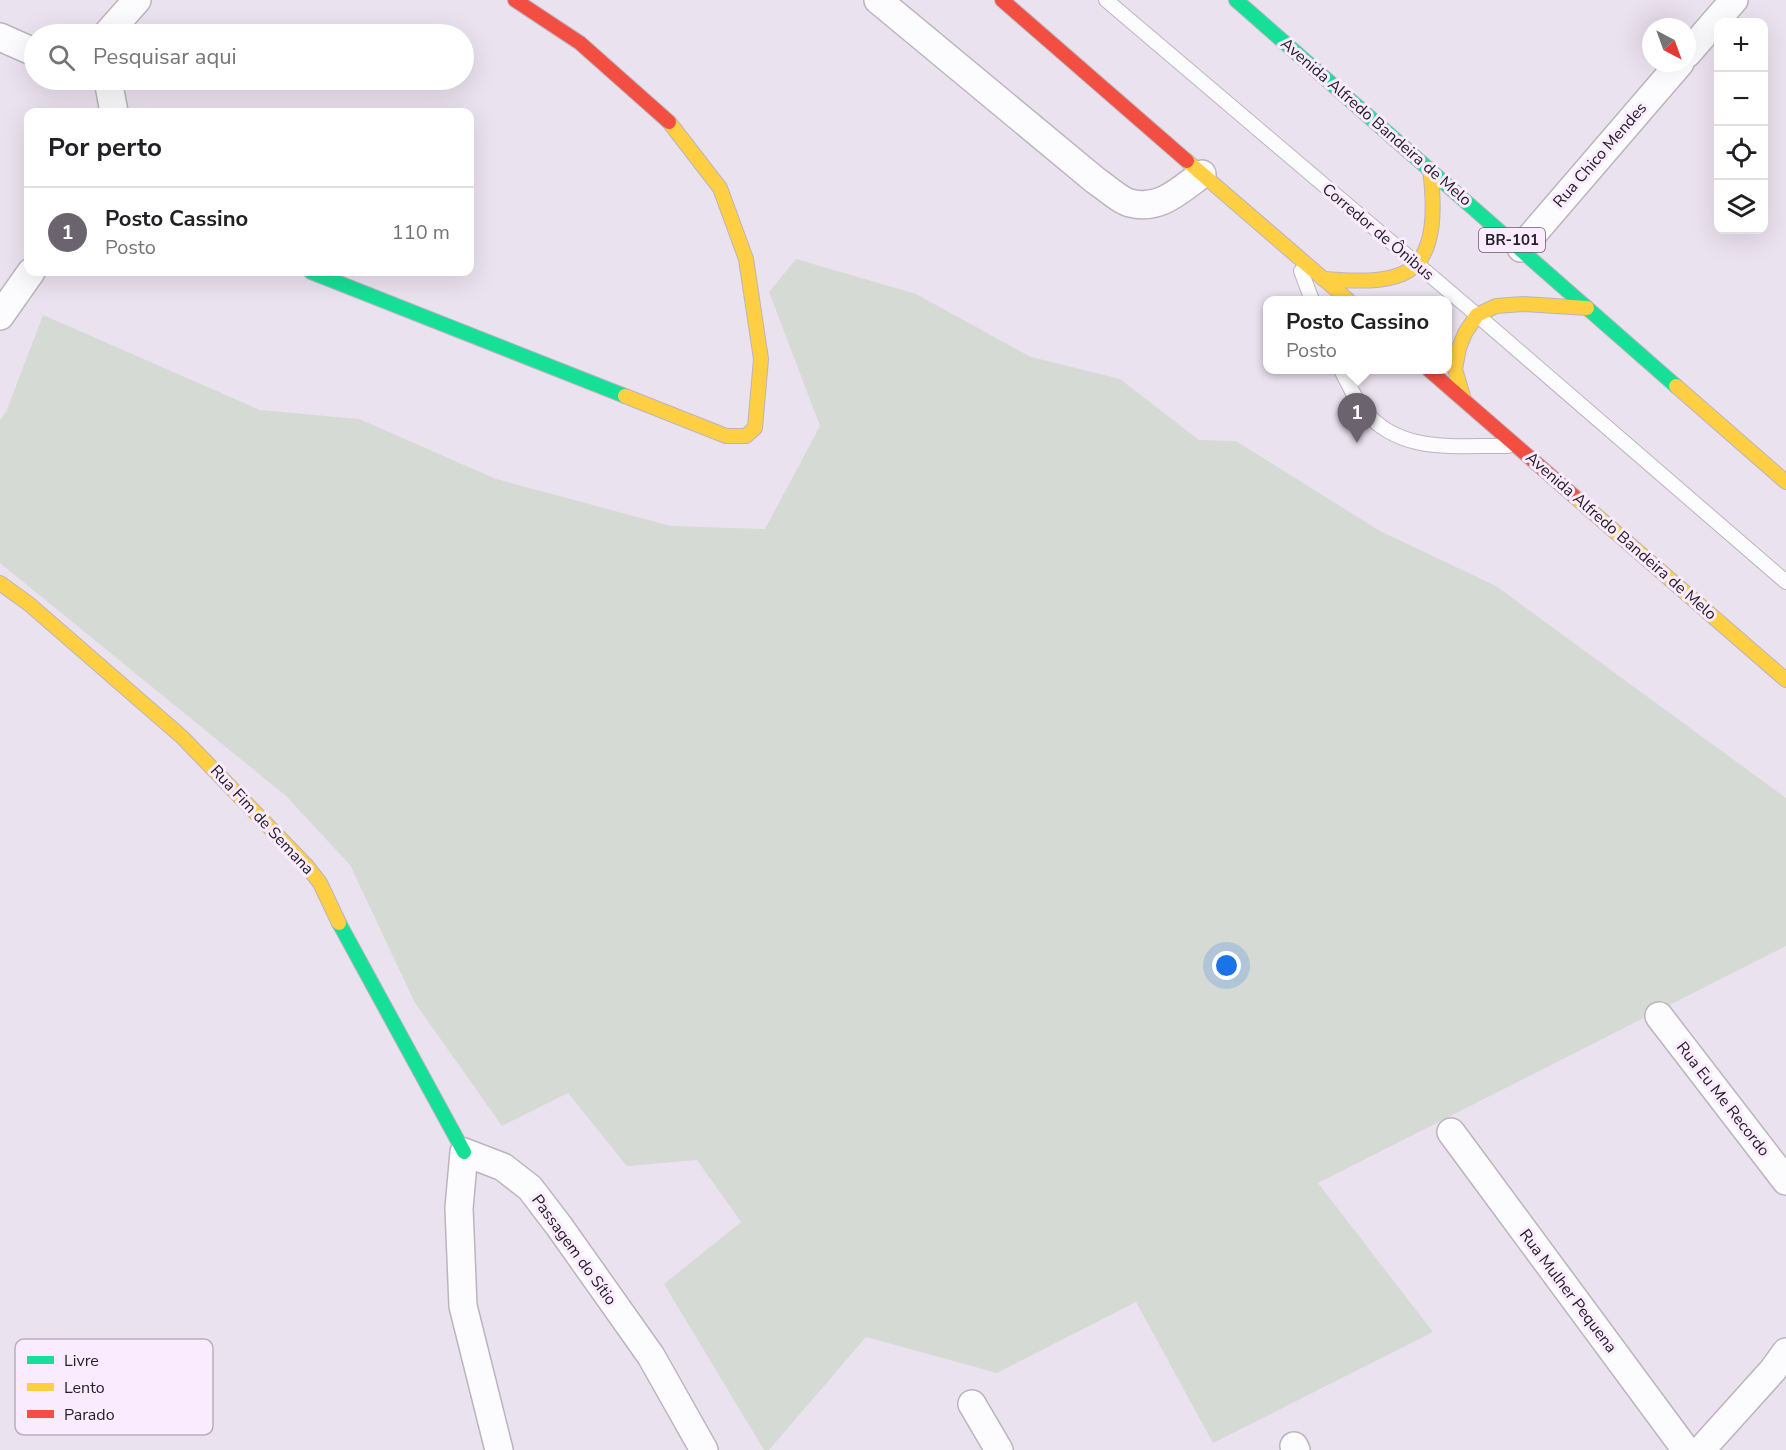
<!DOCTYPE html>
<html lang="pt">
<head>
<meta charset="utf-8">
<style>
	body { margin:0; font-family:"Nunito Sans",sans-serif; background:#f6f6f6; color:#202124 }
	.controls { position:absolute; right:18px; top:18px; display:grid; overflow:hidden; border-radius:12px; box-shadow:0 6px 24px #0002 }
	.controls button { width:54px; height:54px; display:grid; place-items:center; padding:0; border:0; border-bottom:2px solid #e0e0e0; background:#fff; color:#202124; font:30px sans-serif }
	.compass { position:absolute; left:1642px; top:18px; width:54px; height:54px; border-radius:50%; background:#fff; box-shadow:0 6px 24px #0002; rotate:139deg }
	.you { position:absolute; left:1227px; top:966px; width:21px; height:21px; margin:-15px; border:4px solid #fff; border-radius:50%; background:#1a73e8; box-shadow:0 0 0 9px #1a73e833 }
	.badge { display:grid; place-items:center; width:39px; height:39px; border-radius:50%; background:#6b646e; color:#fff; font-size:20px; font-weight:700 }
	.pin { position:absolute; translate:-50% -50px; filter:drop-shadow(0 2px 3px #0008) }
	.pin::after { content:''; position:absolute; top:32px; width:21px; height:18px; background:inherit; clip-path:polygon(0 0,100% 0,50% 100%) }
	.popup { position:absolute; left:1263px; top:296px; width:189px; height:78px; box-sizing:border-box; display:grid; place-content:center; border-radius:12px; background:#fff; filter:drop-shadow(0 2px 4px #0005); font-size:20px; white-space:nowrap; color:#757577 }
	.popup b { font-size:22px; color:#202124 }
	.popup::after { content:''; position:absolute; left:50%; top:100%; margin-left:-12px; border:12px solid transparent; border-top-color:#fff }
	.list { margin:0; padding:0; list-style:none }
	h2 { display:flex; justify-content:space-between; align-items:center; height:78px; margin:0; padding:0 24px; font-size:26px }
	h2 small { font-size:20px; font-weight:400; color:#757577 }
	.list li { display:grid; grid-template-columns:39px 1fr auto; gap:18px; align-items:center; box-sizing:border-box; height:90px; padding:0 24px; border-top:2px solid #e0e0e0 }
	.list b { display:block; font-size:22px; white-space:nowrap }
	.list p { margin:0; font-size:20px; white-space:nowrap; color:#757577 }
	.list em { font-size:20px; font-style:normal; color:#757577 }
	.icon { flex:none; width:33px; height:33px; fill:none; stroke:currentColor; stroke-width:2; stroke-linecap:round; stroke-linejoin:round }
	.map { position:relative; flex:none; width:1786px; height:1450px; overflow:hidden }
	.search { position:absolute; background:#fff; box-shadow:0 6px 24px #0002; left:24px; top:24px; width:450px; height:66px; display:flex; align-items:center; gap:15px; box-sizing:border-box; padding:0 21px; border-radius:33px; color:#757577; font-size:22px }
	.panel { position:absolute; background:#fff; box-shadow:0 6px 24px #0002; left:24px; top:108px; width:450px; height:168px; border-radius:12px }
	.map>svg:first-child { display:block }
</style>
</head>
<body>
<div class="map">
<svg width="1786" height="1450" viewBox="0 0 1786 1450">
	<rect width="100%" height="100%" fill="#ebe2ef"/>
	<path fill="#d6dad4" d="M796 259 916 294 1031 357 1120 379 1199 440 1236 441 1380 531 1496 586 1786 798V946L1318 1183 1433 1332 1213 1443 1136 1302 997 1373 866 1337 769 1450H764L664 1284 741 1222 697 1160 627 1166 568 1093 502 1126 415 1003 350 865 286 796 0 563V420L6 412 43 315 260 410 359 419 496 479 671 526 765 529 820 426 769 292Z"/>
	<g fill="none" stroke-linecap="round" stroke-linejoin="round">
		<g stroke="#bbb4be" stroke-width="16">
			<path id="lane" d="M1106 0 1477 315 1786 582
				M1301 271 1312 300
				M1341 370C1348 383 1355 399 1364 410 1400 455 1457 445 1508 446"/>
		</g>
		<g stroke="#bbb4be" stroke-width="30">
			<path id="street" d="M878 0 1095 180C1104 186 1121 201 1130 203 1160 211 1180 190 1202 174
				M107 34 137 0
				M0 37 34 52
				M1687 54 1734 0
				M108 80 114 112
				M1521 248 1680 63
				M0 316 31 272
				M1659 1016 1786 1181
				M1451 1132 1686 1450
				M972 1404 999 1450
				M1294 1446 1296 1450
				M499 1450 463 1306 459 1208 464 1152 503 1167 530 1188 559 1226 651 1356 704 1450
				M1701 1450 1773 1370 1786 1352"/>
		</g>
		<g stroke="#bbb4be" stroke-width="16">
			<path id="fast" d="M1236 0 1676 386
				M311 272 625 396
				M339 923 464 1152"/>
		</g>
		<g stroke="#bbb4be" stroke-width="16">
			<path id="slow" d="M1187 161 1348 300
				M1323 279C1348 280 1378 284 1402 274 1439 259 1434 201 1430 169
				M1676 386 1786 482
				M625 396 726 436H746L755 428 761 359 746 259 720 188 669 122
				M1464 400 1455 369 1459 348 1465 333 1477 315 1496 306 1523 304 1587 308
				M1574 496 1786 680
				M0 583 29 604 182 737 306 865 320 883 339 923"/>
		</g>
		<g stroke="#bbb4be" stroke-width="16">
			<path id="jam" d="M515 0 580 43 669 122
				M1002 0 1187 161
				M1429 370 1574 496"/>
		</g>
		<use href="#lane" stroke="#fcfbfd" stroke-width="14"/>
		<use href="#street" stroke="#fcfbfd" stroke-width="27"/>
		<use href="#fast" stroke="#16e098" stroke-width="14"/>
		<use href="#slow" stroke="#ffcf43" stroke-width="14"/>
		<use href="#jam" stroke="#f24e42" stroke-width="14"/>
	</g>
	<g text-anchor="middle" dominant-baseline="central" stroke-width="6" stroke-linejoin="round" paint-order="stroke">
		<rect fill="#faecfe" stroke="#665d68" stroke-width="1.5" x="1479" y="228" width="66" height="24" rx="4.5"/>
		<g font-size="15" font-weight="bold" fill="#262028">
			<text x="1512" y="240">BR-101</text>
		</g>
		<g font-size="16" fill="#262028" stroke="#faecfe">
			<text transform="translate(1376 122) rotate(41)">Avenida Alfredo Bandeira de Melo</text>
			<text transform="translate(1600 155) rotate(-49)">Rua Chico Mendes</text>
			<text transform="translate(1378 232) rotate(40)">Corredor de Ônibus</text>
			<text transform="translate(1621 536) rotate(41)">Avenida Alfredo Bandeira de Melo</text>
			<text transform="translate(262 820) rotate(47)">Rua Fim de Semana</text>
			<text transform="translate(1723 1099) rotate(52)">Rua Eu Me Recordo</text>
			<text transform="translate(574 1250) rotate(54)">Passagem do Sítio</text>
			<text transform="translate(1568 1291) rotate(53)">Rua Mulher Pequena</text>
		</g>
	</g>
	<rect x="15" y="1339" width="198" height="96" rx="9" fill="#faecfe" stroke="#baafbe" stroke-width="1.5"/>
	<rect x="27" y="1356" width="27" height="8" fill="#16e098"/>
	<rect x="27" y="1383" width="27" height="8" fill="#ffcf43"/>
	<rect x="27" y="1410" width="27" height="8" fill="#f24e42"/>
	<g font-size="16" fill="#262028">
		<text x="64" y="1366">Livre</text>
		<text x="64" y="1393">Lento</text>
		<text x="64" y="1420">Parado</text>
	</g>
</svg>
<div class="controls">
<button>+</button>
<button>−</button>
<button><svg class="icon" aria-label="locate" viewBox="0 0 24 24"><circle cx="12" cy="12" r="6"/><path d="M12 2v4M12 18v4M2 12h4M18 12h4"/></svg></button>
<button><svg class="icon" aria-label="layers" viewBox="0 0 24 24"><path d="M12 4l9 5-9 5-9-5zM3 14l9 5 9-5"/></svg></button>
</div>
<svg class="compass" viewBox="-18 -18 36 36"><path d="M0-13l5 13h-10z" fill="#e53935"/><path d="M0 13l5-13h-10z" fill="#757577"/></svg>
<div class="you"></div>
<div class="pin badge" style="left:1357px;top:443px">1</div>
<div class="popup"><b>Posto Cassino</b>Posto</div>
<div class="search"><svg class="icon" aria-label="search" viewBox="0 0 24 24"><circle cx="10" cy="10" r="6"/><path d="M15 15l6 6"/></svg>Pesquisar aqui</div>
<section class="panel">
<h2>Por perto<small></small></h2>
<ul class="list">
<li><span class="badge">1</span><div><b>Posto Cassino</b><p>Posto</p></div><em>110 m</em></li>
</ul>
</section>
</div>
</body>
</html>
